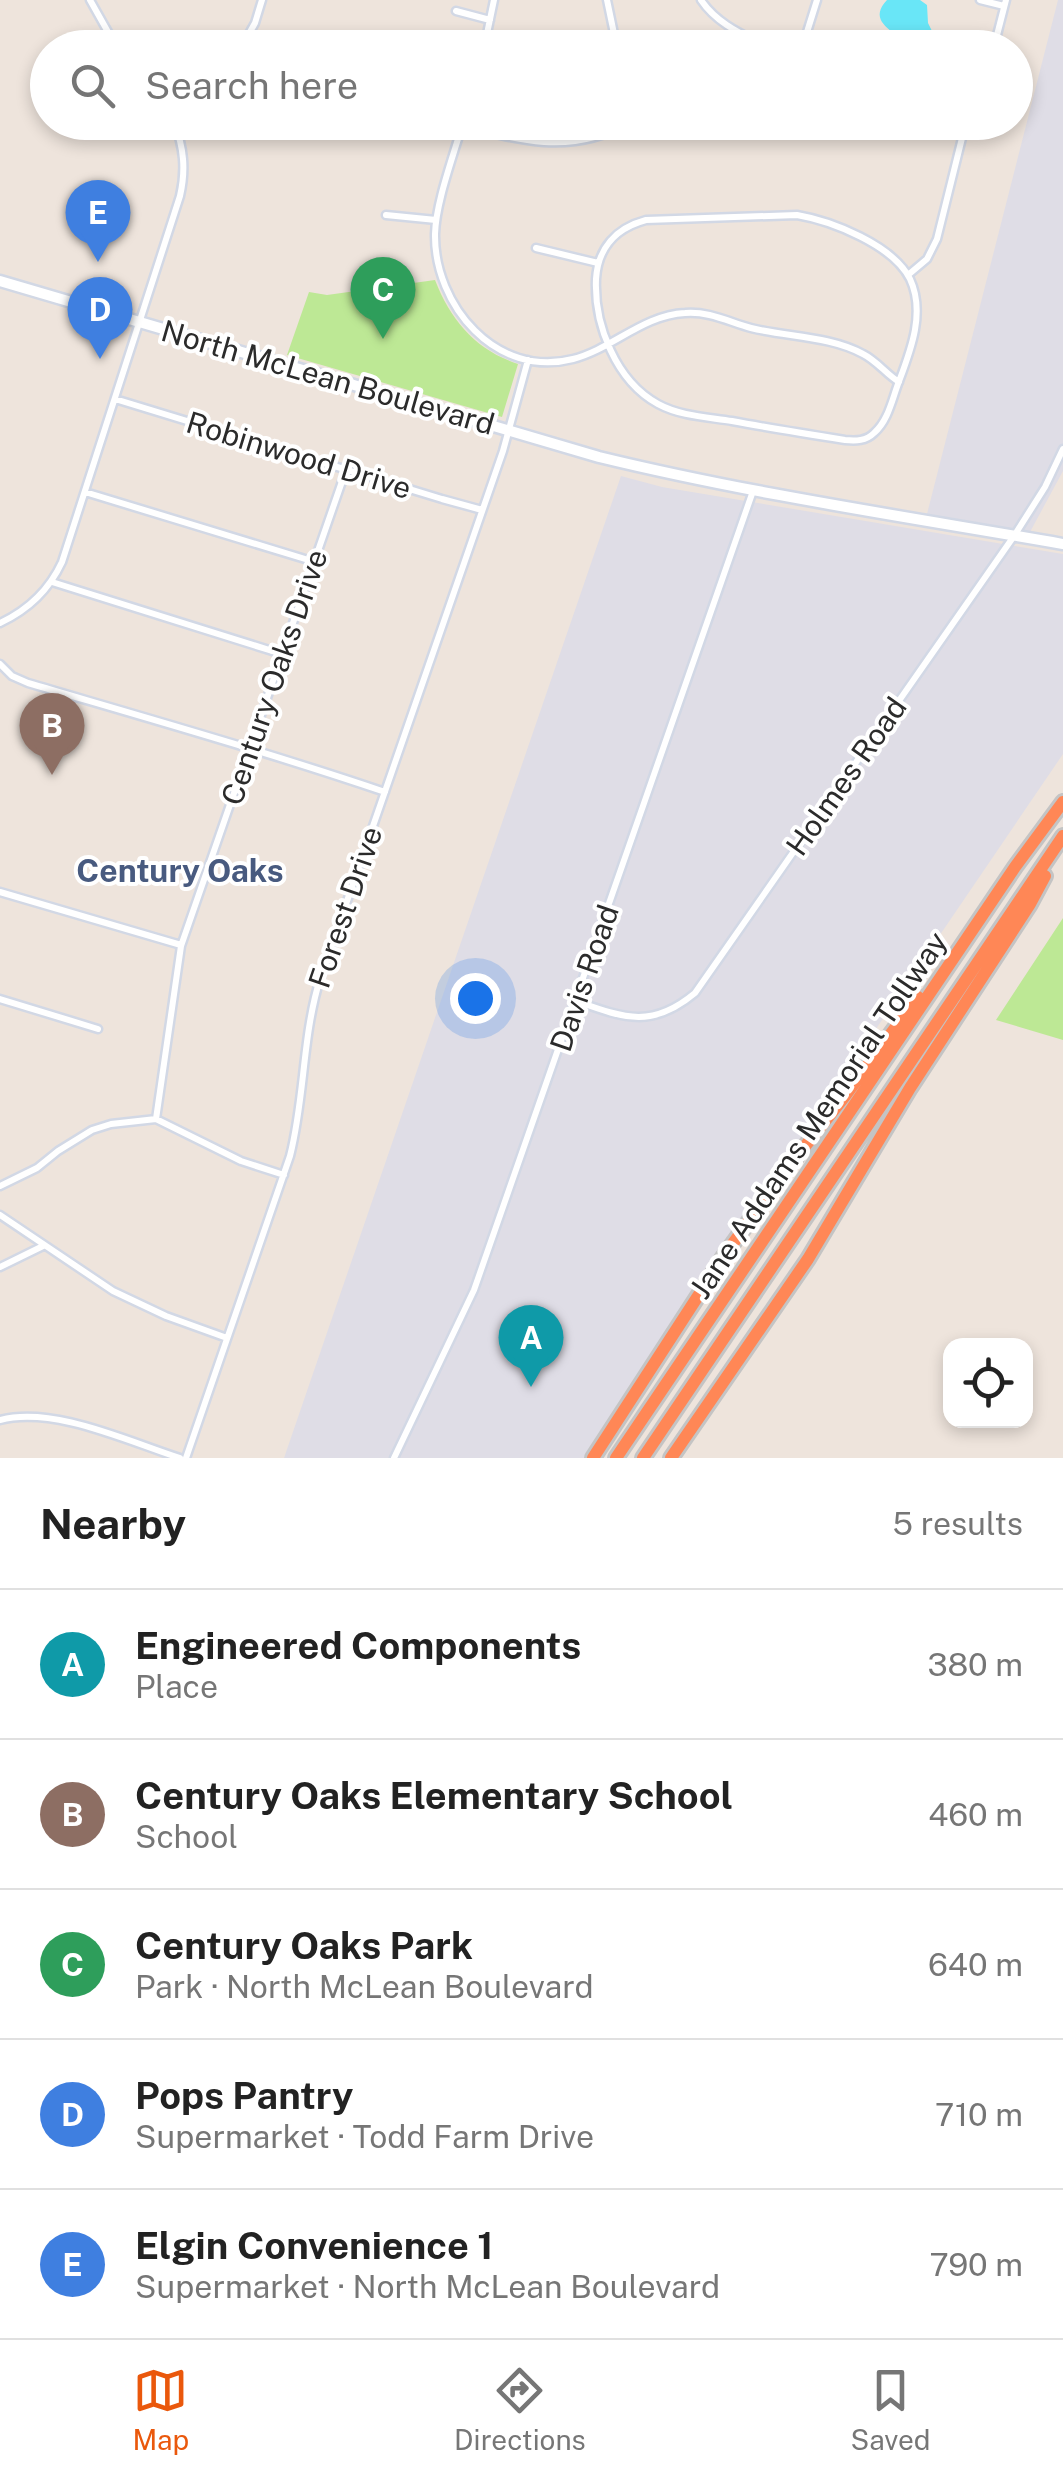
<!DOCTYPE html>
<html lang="en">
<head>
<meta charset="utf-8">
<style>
	body { margin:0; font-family:"Public Sans",sans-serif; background:#f6f6f6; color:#222 }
	.controls { position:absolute; right:30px; bottom:30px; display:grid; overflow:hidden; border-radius:20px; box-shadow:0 5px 15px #0003 }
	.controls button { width:90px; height:90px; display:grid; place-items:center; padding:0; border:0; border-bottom:2px solid #e0e0e0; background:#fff; color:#222; font:50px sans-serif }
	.you { position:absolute; left:475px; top:998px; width:35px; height:35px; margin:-25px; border:8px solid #fff; border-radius:50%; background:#1a73e8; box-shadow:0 0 0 15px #1a73e833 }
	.badge { display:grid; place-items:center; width:65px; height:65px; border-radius:50%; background:#ea580c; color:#fff; font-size:32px; font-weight:700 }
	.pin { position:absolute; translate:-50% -82px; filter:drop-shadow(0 2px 5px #0008) }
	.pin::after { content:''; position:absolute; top:52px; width:35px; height:30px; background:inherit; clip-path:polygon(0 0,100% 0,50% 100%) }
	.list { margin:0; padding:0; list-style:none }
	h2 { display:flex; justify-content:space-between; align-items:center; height:130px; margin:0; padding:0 40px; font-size:42px }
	h2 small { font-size:32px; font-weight:400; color:#767676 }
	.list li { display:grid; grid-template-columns:65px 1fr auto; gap:30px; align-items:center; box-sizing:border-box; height:150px; padding:0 40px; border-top:2px solid #e0e0e0 }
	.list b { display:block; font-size:38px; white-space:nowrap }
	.list p { margin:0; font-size:32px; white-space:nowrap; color:#767676 }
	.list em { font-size:32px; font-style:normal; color:#767676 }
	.icon { flex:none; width:55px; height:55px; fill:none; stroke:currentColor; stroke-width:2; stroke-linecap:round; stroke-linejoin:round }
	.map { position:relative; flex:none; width:1063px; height:1458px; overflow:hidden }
	.search { position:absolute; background:#fff; box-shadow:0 5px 15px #0003; left:30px; right:30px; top:30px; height:110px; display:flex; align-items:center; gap:25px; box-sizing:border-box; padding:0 35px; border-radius:55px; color:#767676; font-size:38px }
	.sheet { height:880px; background:#fff }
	nav { display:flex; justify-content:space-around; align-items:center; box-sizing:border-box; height:140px; border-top:2px solid #e0e0e0; background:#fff; font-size:28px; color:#767676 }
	nav a { display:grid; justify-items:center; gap:5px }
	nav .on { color:#ea580c }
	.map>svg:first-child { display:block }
</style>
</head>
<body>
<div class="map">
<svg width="1063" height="1458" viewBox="0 0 1063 1458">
	<rect width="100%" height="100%" fill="#eee4dc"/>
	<path fill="#dfdde6" d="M1058 0H1063V471L1030 532 927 514Z
		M621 476 662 487 1063 554V754L584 1458H284Z"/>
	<path fill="#bde895" d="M435 280C451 321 476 350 518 364L502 417 287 355 309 292 327 295Z
		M1063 918V1040L996 1020Z"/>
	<path fill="#69e6f7" d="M887 0H920L927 5 928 23 935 37C929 42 922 49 914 48 912 47 901 39 900 38 886 27 870 18 887 0Z"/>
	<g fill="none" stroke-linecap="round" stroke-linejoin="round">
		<g stroke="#d2d8e5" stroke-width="11">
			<path id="street" d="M90 0 117 48
				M607 0 617 48
				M701 0C717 24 744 35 769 48
				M980 0 1004 6
				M456 11 490 20
				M486 38 517 45
				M996 39 1006 0
				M241 48 255 23 262 0
				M484 48 494 0
				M802 48 817 0
				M452 122C515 140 571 157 630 122
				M463 122C454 155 436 201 435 234 434 305 496 379 573 359 612 349 643 315 685 313 709 311 729 322 751 328 787 337 830 336 863 354 877 361 886 374 899 382
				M854 122 855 130 863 133 868 130 871 122
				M386 215 436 220
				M797 215C832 221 893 245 910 279 926 313 910 352 898 384 892 400 888 421 874 433 866 441 856 441 845 440 807 434 769 428 732 421 707 417 680 416 658 404 616 381 594 325 596 279 598 248 616 228 646 220Z
				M536 248 598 263
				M908 275 927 259 937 239 966 122
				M115 399 442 499 482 510
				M85 492 315 562
				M52 582 282 654
				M0 623C28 610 49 590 62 562L180 196C186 170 184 148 174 122
				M0 664 12 676 28 683C147 718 267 752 385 792
				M0 892 181 945
				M0 999 98 1029
				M576 1001C624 1018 652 1029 695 993L1014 536 1045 487 1063 449
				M156 1119 181 946 346 470
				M0 1186 37 1168 58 1151 92 1130 111 1124 156 1119 241 1161 284 1175
				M0 1215 113 1291 166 1316 227 1338
				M0 1267 43 1246
				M0 1420C54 1406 127 1441 180 1458
				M186 1458 290 1156C305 1098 302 1037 320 979L503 451 528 360
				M394 1458 474 1290 753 491"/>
		</g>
		<g stroke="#d2d8e5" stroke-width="15">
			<path id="secondary" d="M0 281 599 457C751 494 908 517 1063 544"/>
		</g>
		<g stroke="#c4c4c4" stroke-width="18">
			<path id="highway" d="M593 1458 724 1256 783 1174 845 1096 918 997
				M616 1458 1015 867 1063 802
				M643 1458 1063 836
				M671 1458 808 1259 910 1088 1030 904 1045 876"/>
		</g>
		<use href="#street" stroke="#fff" stroke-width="6"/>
		<use href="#secondary" stroke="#fff" stroke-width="10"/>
		<use href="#highway" stroke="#ff8756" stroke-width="12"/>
	</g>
	<g text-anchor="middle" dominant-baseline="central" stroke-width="8" stroke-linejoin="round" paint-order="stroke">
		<g font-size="30" fill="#2b2b2b" stroke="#fff">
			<text transform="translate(328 377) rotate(16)">North McLean Boulevard</text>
			<text transform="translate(299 455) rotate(17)">Robinwood Drive</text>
			<text transform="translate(274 677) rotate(-71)">Century Oaks Drive</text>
			<text transform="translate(846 776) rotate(-55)">Holmes Road</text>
			<text transform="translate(345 907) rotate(-71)">Forest Drive</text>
			<text transform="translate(584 978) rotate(-71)">Davis Road</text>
			<text transform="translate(818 1115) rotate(-56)">Jane Addams Memorial Tollway</text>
		</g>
		<g font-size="32" font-weight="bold" fill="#485a7f" stroke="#fff">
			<text x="180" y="870">Century Oaks</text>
		</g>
	</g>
</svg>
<div class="controls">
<button><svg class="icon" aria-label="locate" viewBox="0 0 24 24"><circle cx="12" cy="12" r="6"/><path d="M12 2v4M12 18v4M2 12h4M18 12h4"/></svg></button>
</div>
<div class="you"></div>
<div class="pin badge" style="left:531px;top:1387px;background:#0f9aa8">A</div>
<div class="pin badge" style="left:52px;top:775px;background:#8d6e63">B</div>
<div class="pin badge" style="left:383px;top:339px;background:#2e9e5b">C</div>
<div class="pin badge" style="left:100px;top:359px;background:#3f7fe0">D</div>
<div class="pin badge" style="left:98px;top:262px;background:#3f7fe0">E</div>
<div class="search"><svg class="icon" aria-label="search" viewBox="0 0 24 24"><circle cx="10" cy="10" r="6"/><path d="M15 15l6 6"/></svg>Search here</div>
</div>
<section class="sheet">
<h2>Nearby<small>5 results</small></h2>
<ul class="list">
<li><span class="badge" style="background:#0f9aa8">A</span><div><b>Engineered Components</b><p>Place</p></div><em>380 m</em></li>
<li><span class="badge" style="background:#8d6e63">B</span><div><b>Century Oaks Elementary School</b><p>School</p></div><em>460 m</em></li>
<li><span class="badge" style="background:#2e9e5b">C</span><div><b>Century Oaks Park</b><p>Park · North McLean Boulevard</p></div><em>640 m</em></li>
<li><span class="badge" style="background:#3f7fe0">D</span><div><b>Pops Pantry</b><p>Supermarket · Todd Farm Drive</p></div><em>710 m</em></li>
<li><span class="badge" style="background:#3f7fe0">E</span><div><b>Elgin Convenience 1</b><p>Supermarket · North McLean Boulevard</p></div><em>790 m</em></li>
</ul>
</section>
<nav>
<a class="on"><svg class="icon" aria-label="map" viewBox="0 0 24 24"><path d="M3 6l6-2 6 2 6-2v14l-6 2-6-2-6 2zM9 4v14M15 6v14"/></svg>Map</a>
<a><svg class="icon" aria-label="directions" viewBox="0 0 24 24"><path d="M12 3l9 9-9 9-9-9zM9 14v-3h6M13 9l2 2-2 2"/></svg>Directions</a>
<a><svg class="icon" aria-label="saved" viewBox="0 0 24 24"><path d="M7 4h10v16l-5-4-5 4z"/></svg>Saved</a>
</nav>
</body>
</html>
